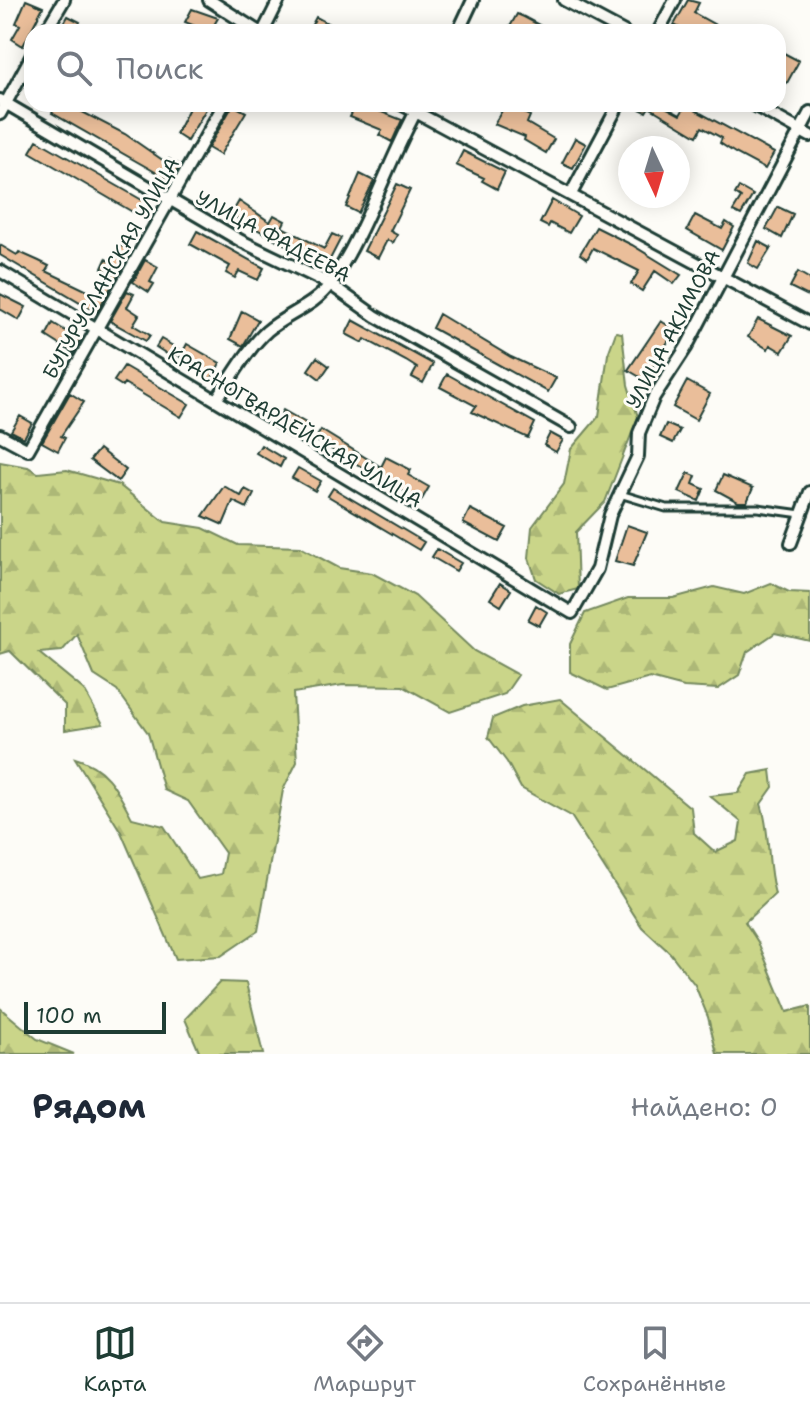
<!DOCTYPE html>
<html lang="ru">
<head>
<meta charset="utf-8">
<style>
	body { margin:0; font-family:"Shantell Sans",sans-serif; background:#f2f2f3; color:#1f2937 }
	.compass { position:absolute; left:618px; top:136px; width:72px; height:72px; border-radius:50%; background:#fff; box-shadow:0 4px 20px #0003; rotate:176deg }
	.scale { position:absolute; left:24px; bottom:20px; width:142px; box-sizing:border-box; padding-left:8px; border:4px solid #1f3d34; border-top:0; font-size:22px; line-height:28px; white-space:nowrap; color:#1f3d34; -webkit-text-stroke:6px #fdfcf7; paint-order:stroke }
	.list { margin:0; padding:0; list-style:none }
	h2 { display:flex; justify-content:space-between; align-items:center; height:104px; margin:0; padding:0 32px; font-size:34px }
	h2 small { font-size:26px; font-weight:400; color:#747a83 }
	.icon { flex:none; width:44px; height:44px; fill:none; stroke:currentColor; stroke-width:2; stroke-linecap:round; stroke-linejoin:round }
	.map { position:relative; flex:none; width:810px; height:1054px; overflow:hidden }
	.search { position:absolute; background:#fff; box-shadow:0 4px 20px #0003; left:24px; right:24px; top:24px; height:88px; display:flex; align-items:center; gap:20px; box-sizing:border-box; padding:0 28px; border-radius:24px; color:#747a83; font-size:30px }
	.sheet { height:248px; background:#fff }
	nav { display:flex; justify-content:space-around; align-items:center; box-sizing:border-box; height:112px; border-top:2px solid #e0e1e3; background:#fff; font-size:22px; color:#747a83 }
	nav a { display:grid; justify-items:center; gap:4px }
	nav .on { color:#1f3d34 }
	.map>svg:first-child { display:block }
</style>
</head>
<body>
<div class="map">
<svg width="810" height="1054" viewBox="0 0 810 1054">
	<defs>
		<pattern id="forest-firs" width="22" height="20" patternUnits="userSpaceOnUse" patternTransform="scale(2)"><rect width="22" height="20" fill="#cad589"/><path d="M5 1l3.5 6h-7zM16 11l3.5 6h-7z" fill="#adb877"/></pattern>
	</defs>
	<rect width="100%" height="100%" fill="#fdfcf7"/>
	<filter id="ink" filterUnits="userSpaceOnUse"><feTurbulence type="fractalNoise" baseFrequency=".0125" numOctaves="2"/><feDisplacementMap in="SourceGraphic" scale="16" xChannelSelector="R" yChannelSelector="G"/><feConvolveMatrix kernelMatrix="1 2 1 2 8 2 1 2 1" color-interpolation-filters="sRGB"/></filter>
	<g filter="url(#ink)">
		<path fill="url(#forest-firs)" stroke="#74895e" stroke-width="2" d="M616 332 622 333 628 385 638 417 605 502 576 532 578 589 559 594 536 579 529 558 532 527 564 484 571 449 599 416 608 354Z
			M0 462 28 467 38 473 67 470 119 485 165 522 203 528 238 545 300 547 339 568 372 573 415 596 474 651 518 675 505 694 450 712 403 686 343 685 293 693 297 762 283 790 258 931 221 956 176 959 121 832 75 758C107 767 117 790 132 818L164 826 198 879 221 874 225 853 188 801 164 790 148 733 117 690 94 675 77 634 62 651 39 653 84 690 103 724 65 730V705L10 651 0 654Z
			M771 583 789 592 810 593V641L775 633 747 652 739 675 718 689 684 687 650 678 607 690 570 672V644L585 613 628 598H673L714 587 744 594Z
			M560 699 691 808 694 833 715 852 738 841 741 822 710 796 738 793 750 774 771 770 773 787 761 804C771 833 766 863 775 894L745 922 758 942 787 1012 810 1006V1054H717L708 1017 695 985 670 953 642 927 571 816 521 788 507 762 488 737 493 718 522 706Z
			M220 982 246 983 263 1054H200L185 1019Z
			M0 1008 37 1039 74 1054H0Z"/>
		<path fill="#eabe9a" stroke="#1f3d34" stroke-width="2" d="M26 0 43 7 23 46 12 39 20 25 16 23Z
			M688 0 699 3 694 13 728 32H687L674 25Z
			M192 9 218 18 210 32 185 22Z
			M517 14 524 17 552 32H507Z
			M68 16 80 22 75 32H59Z
			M316 17 329 24 347 32H308Z
			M778 50 799 61 787 83 778 78Z
			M57 104H67L125 134 167 163 169 159 180 165 171 181 52 113Z
			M191 104H209L187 141 176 134Z
			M344 104H361L402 120 392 142 379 135 382 130 350 117 354 109Z
			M506 104 530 116 527 123 554 139 546 153 524 140 525 137 494 124Z
			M630 104H660L680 115 686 105 774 153 765 169 735 153 720 143 722 138 702 127 697 136 649 107 646 112Z
			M233 105 246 112 220 155 208 148Z
			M575 138 586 144 573 168 562 163Z
			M37 140 156 208 148 221 30 152Z
			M463 151 505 172 497 189 482 181 484 178 456 165Z
			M360 174 374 181 358 213 346 207Z
			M397 184 410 190 390 231 397 235 393 243 387 240 378 258 364 251Z
			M739 187 753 195 741 215 733 211 741 198 735 194Z
			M552 200 579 216 569 233 550 223 548 227 540 223Z
			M239 201 270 222 274 215 285 221 282 227 324 249 332 234 341 238 326 267 231 215Z
			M778 207 793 214 782 238 766 229Z
			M695 215 722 229 726 222 734 227 722 250 687 230Z
			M596 227 632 245 681 275 674 284 655 271 642 291 631 284 639 271 593 248 587 259 580 254Z
			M197 231 264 268 258 280 239 271 235 278 226 273 230 266 190 244Z
			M758 241 771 248 758 269 748 263Z
			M0 245 17 255 19 252 39 261 49 266 46 271 98 296 113 274 102 268 106 259 110 262 120 245 131 252 97 312 0 255Z
			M145 260 158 267 150 282 154 284 149 292 133 282Z
			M798 272 810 279V297L790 287Z
			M127 291 134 294 127 307 139 315 133 325 150 335 146 341 110 321Z
			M0 294 26 307 19 320 0 309Z
			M242 311 258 320 243 346 230 339Z
			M439 314 511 357 556 378 548 392 432 328Z
			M758 319 792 336 782 352 770 345 768 349 748 337Z
			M353 320 433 364 423 383 412 377 417 368 406 361 365 339 363 343 346 334Z
			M661 321 675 330 645 380 628 370Z
			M53 323 80 340 73 353 46 336Z
			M161 339 180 350 175 359 156 347Z
			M187 344 220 363 211 380 180 357Z
			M317 357 329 366 320 379 308 370Z
			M124 366 189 404 181 417 124 383 122 386 114 381Z
			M447 374 535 423 528 438 472 412 476 406 440 387Z
			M687 381 710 394 696 420 673 407Z
			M70 393 84 402 61 436 65 438 58 451 42 442Z
			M283 410 306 423 300 432 278 419Z
			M20 416 32 423 24 438 11 431Z
			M666 424 680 430 673 443 660 437Z
			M321 430 381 467 386 457 411 470 408 475 429 487 421 501 315 440Z
			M550 433 563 440 556 452 544 445Z
			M261 445 284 459 280 467 256 453Z
			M99 449 126 470 118 481 90 460Z
			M298 468 321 481 315 491 292 478Z
			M688 473 696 476 693 484 704 489 699 501 679 492Z
			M723 475 753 488 747 502H738L716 490Z
			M224 486 241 496 245 489 254 494 247 508 233 501 223 525 203 516Z
			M333 488 424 542 419 550 328 496Z
			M470 509 507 528 499 542 463 523Z
			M627 525 647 532 633 566 615 561Z
			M437 549 461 563 456 571 432 557Z
			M500 583 511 590 501 606 490 599Z
			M536 605 547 612 539 626 528 620Z"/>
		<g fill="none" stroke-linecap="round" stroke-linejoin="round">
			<g stroke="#1f3d34" stroke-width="11">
				<path id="service" d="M620 494 666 508H758L801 514"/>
			</g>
			<g stroke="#1f3d34" stroke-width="16">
				<path id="minor" d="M209 0 259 32
					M564 0 624 32
					M45 32 64 0
					M263 32 279 0
					M458 32 473 0
					M658 32 675 0
					M0 100 241 241 330 284 375 316 571 427
					M401 104 810 324
					M752 104 810 136
					M0 114 32 55
					M571 194 619 104
					M0 271 572 613 597 569 610 515 638 456 639 433 654 397 686 348 810 112
					M216 400C232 378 247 349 267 331 288 313 314 307 330 284 368 229 387 162 420 104
					M0 435 28 450 224 104
					M791 543 810 492"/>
			</g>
			<use href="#service" stroke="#fdfcf7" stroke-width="5"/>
			<use href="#minor" stroke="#fdfcf7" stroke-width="10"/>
		</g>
	</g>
	<g text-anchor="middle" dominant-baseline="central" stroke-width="6" stroke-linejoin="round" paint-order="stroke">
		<g font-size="20" fill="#1f3d34" stroke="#fdfcf7">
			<text transform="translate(273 236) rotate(28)">УЛИЦА ФАДЕЕВА</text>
			<text transform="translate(111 268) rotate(-60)">БУГУРУСЛАНСКАЯ УЛИЦА</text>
			<text transform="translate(673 329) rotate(-62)">УЛИЦА АКИМОВА</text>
			<text transform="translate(295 427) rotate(31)">КРАСНОГВАРДЕЙСКАЯ УЛИЦА</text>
		</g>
	</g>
</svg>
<svg class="compass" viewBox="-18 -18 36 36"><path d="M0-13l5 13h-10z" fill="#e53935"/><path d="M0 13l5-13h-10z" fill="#747a83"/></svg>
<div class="scale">100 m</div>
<div class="search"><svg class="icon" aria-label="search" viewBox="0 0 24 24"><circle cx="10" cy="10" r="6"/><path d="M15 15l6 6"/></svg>Поиск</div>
</div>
<section class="sheet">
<h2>Рядом<small>Найдено: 0</small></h2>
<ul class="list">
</ul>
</section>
<nav>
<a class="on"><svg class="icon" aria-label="map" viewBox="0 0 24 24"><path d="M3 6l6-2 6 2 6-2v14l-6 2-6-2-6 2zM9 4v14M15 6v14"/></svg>Карта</a>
<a><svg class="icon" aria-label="directions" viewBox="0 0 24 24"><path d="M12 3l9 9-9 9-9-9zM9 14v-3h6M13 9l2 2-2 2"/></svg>Маршрут</a>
<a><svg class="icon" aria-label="saved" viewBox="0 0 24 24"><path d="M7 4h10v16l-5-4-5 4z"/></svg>Сохранённые</a>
</nav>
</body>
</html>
